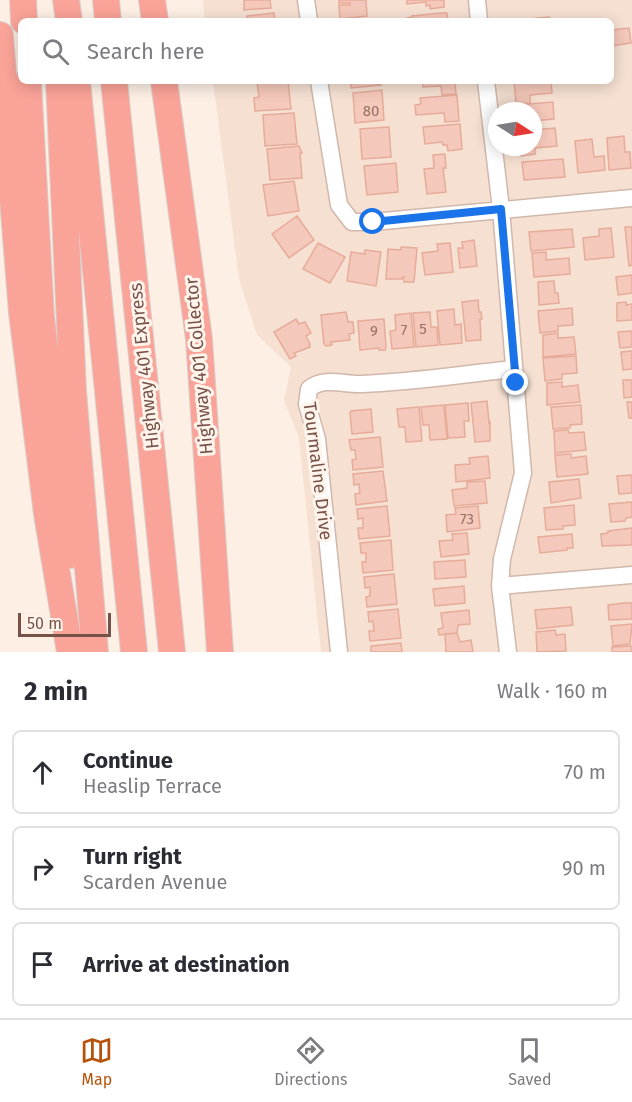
<!DOCTYPE html>
<html lang="en">
<head>
<meta charset="utf-8">
<style>
	body { margin:0; font-family:"Fira Sans",sans-serif; background:#f7f7f7; color:#2b2b33 }
	.compass { position:absolute; left:488px; top:102px; width:54px; height:54px; border-radius:50%; background:#fff; box-shadow:0 3px 15px #0003; rotate:102deg }
	.scale { position:absolute; left:18px; bottom:15px; width:93px; box-sizing:border-box; padding-left:6px; border:3px solid #775248; border-top:0; font-size:16px; line-height:21px; white-space:nowrap; color:#775248; -webkit-text-stroke:4px #fff4eb; paint-order:stroke }
	.stop { position:absolute; width:18px; height:18px; margin:-14px; border:4px solid #1a73e8; border-radius:50%; background:#fff }
	.stop.end { background:#1a73e8; border-color:#fff; box-shadow:0 2px 6px #0008 }
	.list { margin:0; padding:0; list-style:none }
	h2 { display:flex; justify-content:space-between; align-items:center; height:78px; margin:0; padding:0 24px; font-size:26px }
	h2 small { font-size:20px; font-weight:400; color:#7c7c81 }
	.list li { display:grid; grid-template-columns:39px 1fr auto; gap:18px; align-items:center; box-sizing:border-box; height:84px; margin:0 12px 12px; padding:0 12px; border:2px solid #e1e1e2; border-radius:9px }
	.list b { display:block; font-size:22px; white-space:nowrap }
	.list p { margin:0; font-size:20px; white-space:nowrap; color:#7c7c81 }
	.list em { font-size:20px; font-style:normal; color:#7c7c81 }
	.icon { flex:none; width:33px; height:33px; fill:none; stroke:currentColor; stroke-width:2; stroke-linecap:round; stroke-linejoin:round }
	.map { position:relative; flex:none; width:632px; height:652px; overflow:hidden }
	.search { position:absolute; background:#fff; box-shadow:0 3px 15px #0003; left:18px; right:18px; top:18px; height:66px; display:flex; align-items:center; gap:15px; box-sizing:border-box; padding:0 21px; border-radius:9px; color:#7c7c81; font-size:22px }
	.sheet { height:366px; background:#fff }
	nav { display:flex; justify-content:space-around; align-items:center; box-sizing:border-box; height:84px; border-top:2px solid #e1e1e2; background:#fff; font-size:16px; color:#7c7c81 }
	nav a { display:grid; justify-items:center; gap:3px }
	nav .on { color:#b45309 }
	.map>svg:first-child { display:block }
</style>
</head>
<body>
<div class="map">
<svg width="632" height="652" viewBox="0 0 632 652">
	<rect width="100%" height="100%" fill="#fdefe4"/>
	<path fill="#f5e0d2" fill-rule="evenodd" d="M203 0H632V652H321L299 438 284 400 291 367 257 335 239 279 213 81H611V21H205ZM497 111H533V147H497Z"/>
	<path fill="#f4c8ba" stroke="#e7ab9a" stroke-width="1.5" d="M244 0H270L271 8 244 10Z
		M339 0H366L367 16 340 19 339 5H350V3H339Z
		M407 0H444V7L430 9V5L426 6V2L407 4Z
		M274 13 275 21H247V16Z
		M441 13H447L448 21H408L407 18 412 17V16Z
		M549 17 550 21H508Z
		M629 28 631 43 611 46V30Z
		M288 81 291 109 255 111 254 98 259 97 257 82Z
		M351 81H380L381 85 351 88Z
		M422 81H455L456 94 442 95 441 86 423 87Z
		M514 81H551L552 93 530 95V103L516 104Z
		M382 90 384 120 355 123 353 93Z
		M457 95 459 121 445 122 444 113 416 115 415 105 421 104 420 98Z
		M553 102 554 119 533 121V111H517L516 105Z
		M294 113 297 144 265 146 263 115Z
		M460 124 462 149 448 151 447 145H443L442 142 425 144 423 127Z
		M389 127 391 157 362 159 360 129Z
		M555 128 557 146 535 148V154L521 156 520 147H533V130Z
		M624 136 625 152H630L631 168 609 170 607 138Z
		M592 139 594 157 604 156 605 170 578 173 575 141Z
		M299 146 302 153H300L302 178 270 180 267 149Z
		M445 154 446 168H443L446 192 427 194 424 169 434 168 433 155Z
		M563 159 565 177 524 180 522 162Z
		M396 163 398 192 367 195 364 166Z
		M294 181 299 211 268 216 263 185Z
		M297 216 314 240 289 258 272 234Z
		M625 227H632V265L629 266Z
		M611 228 614 257 585 260 583 238 599 236V229Z
		M572 229 574 247 531 251 529 232Z
		M474 240 477 266 460 268 458 248H463L462 242Z
		M318 243 345 257 330 283 303 269Z
		M450 243 453 272 425 275 422 253 438 251 437 244Z
		M401 247 417 248 414 282H404V277H402V279H386L388 249 401 250Z
		M365 250 381 252 376 286 347 281 351 252 365 254Z
		M546 252V260L569 258 570 274 534 277 532 253Z
		M632 275V293L618 295 616 277Z
		M554 281 555 293H558L559 303 539 305 538 282Z
		M478 300 479 312H481L482 319H480L481 340 466 341 462 302Z
		M626 302V305L632 304V320L617 321V303Z
		M572 308 573 325 558 326V331L540 333 538 311Z
		M454 309 455 325 461 324 462 343 440 345 437 311Z
		M346 312 348 322H353L354 333 349 334 350 340 331 342 332 345 326 346 324 344 321 315Z
		M430 312 431 327H437L438 345 416 347 413 313Z
		M411 313 414 347 392 349 390 331 396 330 395 315Z
		M296 319 299 324 305 322 311 333 306 336 310 344 309 345 310 347 294 353 296 356 290 359 274 332Z
		M384 319 386 347 385 350H379V348L360 350 358 321Z
		M632 331V347L620 348 618 332Z
		M558 333V338L574 337 576 354 543 357V335Z
		M632 351V369L623 370 621 352Z
		M576 356 577 373 562 374V379L545 381 543 358Z
		M623 380H632V397L624 398Z
		M562 382V387L578 385 580 402 547 405V383Z
		M487 401 489 423 490 422V441L475 442 471 403Z
		M627 402H632V418H629Z
		M468 403 469 421H464L465 437 448 438 445 405Z
		M444 405 447 439 430 440 429 425H423L421 407Z
		M581 405 582 424 570 425V428L553 429 551 407Z
		M419 407 422 441 406 442 405 427H399L397 409Z
		M371 409 373 432 352 434 350 413 351 411Z
		M568 430 569 433 584 432 586 450 555 453 554 431Z
		M380 437 383 467 353 470 352 460 356 459 355 450H351L349 440Z
		M571 454V458L586 456 588 474 557 477 555 455Z
		M488 456 490 478 456 482 455 465 470 464 469 458Z
		M383 471 387 501 356 505 355 494 360 493 359 484 354 485 353 474Z
		M632 475V493L619 494 617 476Z
		M579 479 581 498 551 503 549 482Z
		M485 481 487 503 454 506 452 490 467 488V482Z
		M632 502V517L626 518 625 521 611 522 609 504Z
		M574 505 575 525 563 526V529L546 530 544 508Z
		M387 506 390 536 359 539 358 528H363V518L358 519 357 509Z
		M478 506 480 528 447 532 446 515 456 514 455 508Z
		M632 528V545L602 546 601 534 608 533V531Z
		M467 533 469 554 441 557 439 541 453 540 452 534Z
		M572 534 573 548H567V550L540 553 538 537Z
		M391 540 393 570 363 573 362 562H366V553H361L360 543Z
		M465 560 466 577 435 579 434 562Z
		M394 574 397 604 367 607 366 597 370 596V587L365 588 364 577Z
		M464 586 465 603 435 606 433 589Z
		M624 603H632V619L609 620 608 605Z
		M571 607 573 625 537 629 535 610Z
		M398 609 401 638 370 641 369 631H374L373 621 369 622 368 612Z
		M469 610 470 624 458 625 457 633 439 635 438 629 443 628 441 613Z
		M632 624 630 644 613 646 611 626Z
		M555 630 556 635 565 634 566 651 537 652 536 632Z
		M457 633 460 642 471 640 473 652H446L445 634Z
		M401 643 402 652H371V646Z
		M632 646V652H612V647Z"/>
	<g fill="none" stroke-linecap="round" stroke-linejoin="round">
		<g stroke="#d1b7ac" stroke-width="19">
			<path id="minor" d="M306 0 309 21
				M477 0 479 21
				M319 81 339 205 352 222H373L632 198
				M486 81 501 209 523 473 502 559 500 586 508 652
				M500 586 632 575
				M339 652 317 439 307 404 309 389C324 376 344 385 362 384 413 382 464 374 514 369"/>
		</g>
		<g stroke="#d9cfcc" stroke-width="28">
			<path id="highway" d="M23 0 24 21
				M66 0 69 21
				M106 0 108 21
				M152 0 155 21
				M0 35 22 313 47 514 70 652
				M28 81 41 317 70 555
				M59 81 73 391 95 652
				M77 81 134 652
				M114 81 172 652
				M164 81 199 339 220 652"/>
		</g>
		<use href="#minor" stroke="#fff" stroke-width="16"/>
		<use href="#highway" stroke="#faa398" stroke-width="26"/>
	</g>
	<g fill="none" stroke-linecap="round" stroke-linejoin="round">
		<path stroke="#1a73e8" stroke-width="8" d="M373 222 501 209 516 383"/>
	</g>
	<g text-anchor="middle" dominant-baseline="central" stroke-width="6" stroke-linejoin="round" paint-order="stroke">
		<g font-size="15" fill="#967064">
			<text x="371" y="111">80</text>
			<text x="423" y="329">5</text>
			<text x="404" y="330">7</text>
			<text x="374" y="331">9</text>
			<text x="467" y="519">73</text>
		</g>
		<g font-size="18" fill="#775248" stroke="#fff4eb">
			<text transform="translate(144 366) rotate(-96)">Highway 401 Express</text>
			<text transform="translate(199 366) rotate(-95)">Highway 401 Collector</text>
			<text transform="translate(318 471) rotate(83)">Tourmaline Drive</text>
		</g>
	</g>
</svg>
<svg class="compass" viewBox="-18 -18 36 36"><path d="M0-13l5 13h-10z" fill="#e53935"/><path d="M0 13l5-13h-10z" fill="#7c7c81"/></svg>
<div class="scale">50 m</div>
<div class="stop" style="left:373px;top:222px"></div>
<div class="stop end" style="left:516px;top:383px"></div>
<div class="search"><svg class="icon" aria-label="search" viewBox="0 0 24 24"><circle cx="10" cy="10" r="6"/><path d="M15 15l6 6"/></svg>Search here</div>
</div>
<section class="sheet">
<h2>2 min<small>Walk · 160 m</small></h2>
<ul class="list">
<li><svg class="icon" aria-label="ahead" viewBox="0 0 24 24"><path d="M12 20V5M6 11l6-6 6 6"/></svg><div><b>Continue</b><p>Heaslip Terrace</p></div><em>70 m</em></li>
<li><svg class="icon" aria-label="right" viewBox="0 0 24 24"><path d="M7 20v-9h11M14 6l5 5-5 5"/></svg><div><b>Turn right</b><p>Scarden Avenue</p></div><em>90 m</em></li>
<li><svg class="icon" aria-label="arrive" viewBox="0 0 24 24"><path d="M6 21V4h12l-3 4 3 4H6"/></svg><div><b>Arrive at destination</b></div></li>
</ul>
</section>
<nav>
<a class="on"><svg class="icon" aria-label="map" viewBox="0 0 24 24"><path d="M3 6l6-2 6 2 6-2v14l-6 2-6-2-6 2zM9 4v14M15 6v14"/></svg>Map</a>
<a><svg class="icon" aria-label="directions" viewBox="0 0 24 24"><path d="M12 3l9 9-9 9-9-9zM9 14v-3h6M13 9l2 2-2 2"/></svg>Directions</a>
<a><svg class="icon" aria-label="saved" viewBox="0 0 24 24"><path d="M7 4h10v16l-5-4-5 4z"/></svg>Saved</a>
</nav>
</body>
</html>
